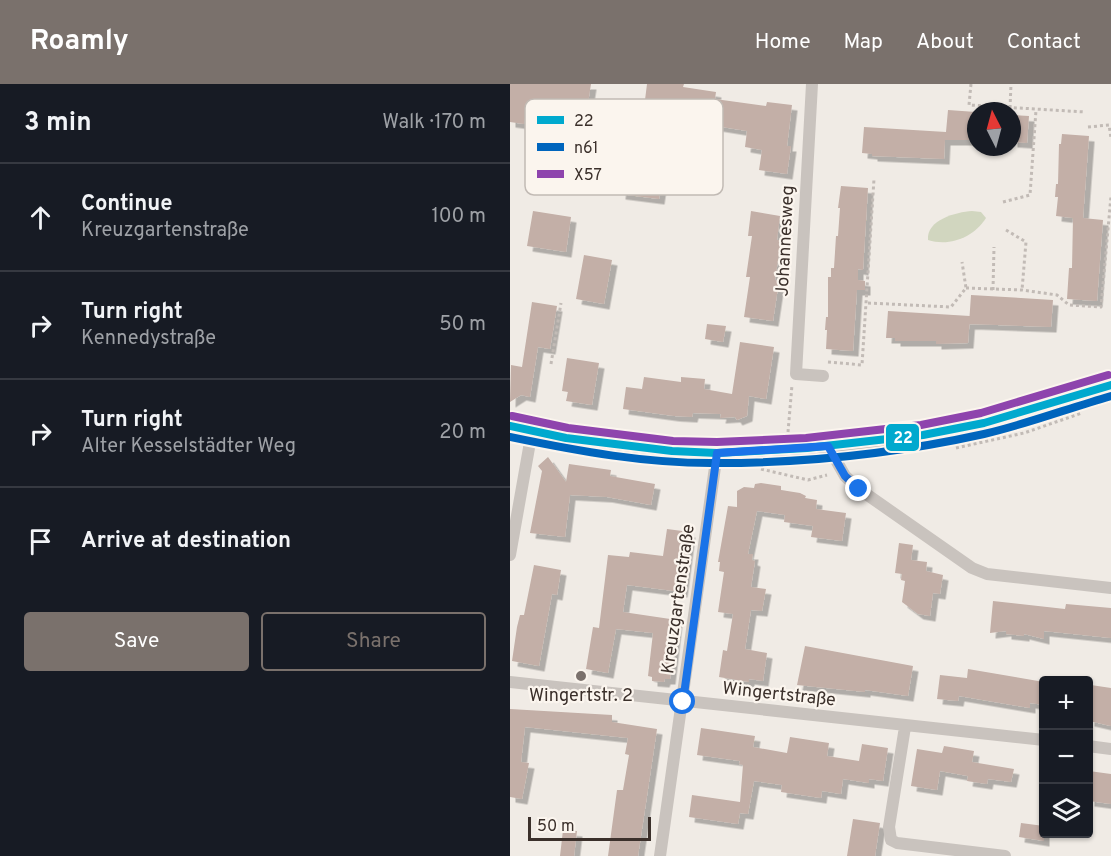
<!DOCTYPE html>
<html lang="en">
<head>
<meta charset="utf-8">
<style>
	body { margin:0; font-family:Overpass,sans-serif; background:#242831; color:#f1f3f6 }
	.controls { position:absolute; right:18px; bottom:18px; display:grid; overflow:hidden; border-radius:6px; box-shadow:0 2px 4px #0004 }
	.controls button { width:54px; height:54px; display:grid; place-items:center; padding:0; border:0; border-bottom:2px solid #363941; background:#171b24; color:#f1f3f6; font:30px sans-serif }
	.compass { position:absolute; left:457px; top:18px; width:54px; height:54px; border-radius:50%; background:#171b24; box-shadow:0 2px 4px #0004; rotate:354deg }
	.scale { position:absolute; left:18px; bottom:15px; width:123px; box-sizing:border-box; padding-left:6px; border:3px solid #3b302b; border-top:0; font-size:16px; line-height:21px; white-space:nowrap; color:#3b302b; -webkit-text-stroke:4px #fbf5ee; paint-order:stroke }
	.stop { position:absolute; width:18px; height:18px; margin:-14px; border:4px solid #1a73e8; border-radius:50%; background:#fff }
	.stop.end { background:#1a73e8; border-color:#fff; box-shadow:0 2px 6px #0008 }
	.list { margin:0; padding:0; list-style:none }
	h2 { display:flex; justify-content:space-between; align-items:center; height:78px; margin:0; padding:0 24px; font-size:26px }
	h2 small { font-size:20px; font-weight:400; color:#9ea1a6 }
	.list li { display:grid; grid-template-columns:39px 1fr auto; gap:18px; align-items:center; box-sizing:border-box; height:108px; padding:0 24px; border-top:2px solid #363941 }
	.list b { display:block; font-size:22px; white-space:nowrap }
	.list p { margin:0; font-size:20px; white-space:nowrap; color:#9ea1a6 }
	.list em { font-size:20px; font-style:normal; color:#9ea1a6 }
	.actions { display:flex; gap:12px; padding:18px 24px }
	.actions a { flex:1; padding:14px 0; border:2px solid #7a716c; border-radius:6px; text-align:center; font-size:21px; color:#7a716c }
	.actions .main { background:#7a716c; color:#fff }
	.icon { flex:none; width:33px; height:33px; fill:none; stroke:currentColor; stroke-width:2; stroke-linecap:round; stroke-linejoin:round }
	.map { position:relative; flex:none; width:601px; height:772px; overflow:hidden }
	header { display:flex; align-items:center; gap:36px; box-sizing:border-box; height:84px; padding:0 30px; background:#7a716c; color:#fff }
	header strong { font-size:28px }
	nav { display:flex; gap:33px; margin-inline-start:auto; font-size:21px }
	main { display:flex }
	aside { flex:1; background:#171b24 }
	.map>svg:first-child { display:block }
</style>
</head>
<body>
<header>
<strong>Roamly</strong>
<nav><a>Home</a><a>Map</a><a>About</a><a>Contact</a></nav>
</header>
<main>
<aside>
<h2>3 min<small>Walk · 170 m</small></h2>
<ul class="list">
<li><svg class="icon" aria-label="ahead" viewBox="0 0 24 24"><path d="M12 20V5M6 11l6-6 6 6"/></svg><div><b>Continue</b><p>Kreuzgartenstraße</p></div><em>100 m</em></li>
<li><svg class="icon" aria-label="right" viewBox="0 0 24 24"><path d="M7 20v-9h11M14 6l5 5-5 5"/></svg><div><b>Turn right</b><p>Kennedystraße</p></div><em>50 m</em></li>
<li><svg class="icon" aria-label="right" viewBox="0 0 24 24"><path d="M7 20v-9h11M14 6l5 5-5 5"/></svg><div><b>Turn right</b><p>Alter Kesselstädter Weg</p></div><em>20 m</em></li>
<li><svg class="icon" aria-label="arrive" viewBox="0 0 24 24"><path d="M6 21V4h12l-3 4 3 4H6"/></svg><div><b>Arrive at destination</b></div></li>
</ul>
<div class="actions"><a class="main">Save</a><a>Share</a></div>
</aside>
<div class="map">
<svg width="601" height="772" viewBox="0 0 601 772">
	<defs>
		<filter id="shadow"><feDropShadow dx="5.5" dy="5.5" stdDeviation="0" flood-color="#0004"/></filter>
	</defs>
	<rect width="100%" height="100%" fill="#f0ebe5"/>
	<path fill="#d1d6bf" d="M462 127 471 128 476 134C464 153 440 163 418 156 416 136 446 128 462 127Z"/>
	<path fill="#c3afa7" filter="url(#shadow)" d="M0 0H81L74 44 15 34 14 40 0 38Z
		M137 0H174L173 3 206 8 205 15 256 22 257 18 282 21 277 62H281L277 90 249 86 252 66 235 63 237 47 200 41 195 81 155 75 149 115 110 110 115 70 128 72Z
		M438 26 466 28V56H435L434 75 362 72V70L352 69 354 43 436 48Z
		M502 31 519 32 517 59 502 58Z
		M552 50 579 52 573 134 593 136 587 217 557 215 559 184H562L563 134 546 132 548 113H545L546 100H548L549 60H551Z
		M331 102 358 104 353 186 348 185V196L355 197V206H347L343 267 316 265 317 246H315L316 233H318V193H321V184H324L326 152H328L330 124H328Z
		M23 127 61 133 56 168 17 162Z
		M241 127 270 132 267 156H271L265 196 269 197 263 237 234 233 240 193H236L242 152H238Z
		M74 171 102 176 94 220 66 215Z
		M461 211 543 216 541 243 459 240Z
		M22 218 47 222 40 265 28 263 20 313 11 311 0 318 1 281 12 283Z
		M378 227 460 232 458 259 426 260V257H385V254H376Z
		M197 240 216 242 213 258 195 255Z
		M230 258 264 263 256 315 239 312 237 332 227 336 225 333 210 334 211 330 183 329 182 333 164 332 113 325 116 303 132 305 134 293 171 298V293L195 295 194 305 222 310Z
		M57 274 89 279 82 321 56 317 58 308 52 307Z
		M38 373 56 398 59 380 101 386 100 392 145 400 141 421 97 413 60 411 55 453 20 449 32 387 28 382Z
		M251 399 271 402V406L290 409 296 412 295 414 307 416 306 425 336 429 332 457 301 453 303 442 274 438 275 431 247 427 238 470H243L242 476 245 477 241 503 256 505 252 527 241 526 235 565 257 569 253 597 239 595V598L209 593 213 566 217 567 223 530 208 528 214 488 209 487 210 478H208L218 422 227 423V407L234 403 244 404 245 400Z
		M157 445 180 448 172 508 117 501 113 528 167 536 160 595H155L154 598 142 597V593L138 592 143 549 106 545 98 589 76 585 83 543 89 544 98 471 119 473 120 468 153 472Z
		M389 459 403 461 401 476 417 478 416 487 433 491 430 510 423 509 420 532 408 530 392 518 395 497 391 496 392 490 385 489Z
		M24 481 51 486 47 511 42 510 29 582 2 577 7 543 10 531H14Z
		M483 517 555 525 556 520 601 524V554L534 547V555L514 550V552L496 550V547L480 549Z
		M295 562 403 582 398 612 355 606V608L287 601Z
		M458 585 534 598V621L520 619V624L449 612 448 617 427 615 430 591 457 594Z
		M581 601 601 604V642L579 637V609Z
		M0 625 102 631V638L147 645 128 772H98L107 706H113L119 671 115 670 118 654 15 643 11 678 19 679 12 715 0 713Z
		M191 644 245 652 243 663 277 669 280 653 319 659 317 672 349 677 352 660 378 664 373 697 359 695V699L333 695 331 710 312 707 311 714 271 708 272 701 244 697 238 730 230 729 228 740 179 733 182 711 230 718 233 681 229 680 230 677 187 671Z
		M434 662 464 667 462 678 504 685 501 698 478 695 477 700 457 697 458 692 430 687 427 706 401 702 407 665 432 669Z
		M579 687 601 690V720L579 717Z
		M343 735 370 739 365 772H337Z
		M511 739 534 742V757L509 753Z
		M53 746 67 747 64 772H50Z"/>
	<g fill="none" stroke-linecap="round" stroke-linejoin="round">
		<path stroke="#c2bbb6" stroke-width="3" stroke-dasharray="3 3" stroke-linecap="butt" d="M461 0 459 21 575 28
			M500 24 501 0
			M578 43 599 41 601 54
			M493 118 520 111 526 26
			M496 146 516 158 512 206
			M456 204 512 206 547 211 559 221 591 223 601 112
			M483 206 484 163
			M358 219 441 223 456 204 452 178
			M318 278 352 281 364 95
			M41 280 51 219
			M278 348 282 301
			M446 364 514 349 572 329
			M251 385 298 396 317 391"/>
		<path stroke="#c9c3be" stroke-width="12" d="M302 0 286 290 313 292
			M318 362 335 392 349 405 462 484 477 490 601 504
			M0 471 22 347
			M0 598 534 656
			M395 643 379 743 381 756 387 759 495 772
			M578 662 601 665
			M150 772 207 369"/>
		<path stroke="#bab3ae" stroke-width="18" d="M0 342 56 354 162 367 207 369 297 364 413 351 474 339 601 301"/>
		<g stroke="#fbf5ee" stroke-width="12">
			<path id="bus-1" d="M0 342 56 354 162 367 207 369 297 364 413 351 474 339 601 301"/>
		</g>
		<g stroke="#fbf5ee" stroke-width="12">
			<path id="bus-2" d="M0 353C67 367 138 380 208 379 296 379 388 369 474 350 517 340 559 324 601 312"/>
		</g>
		<g stroke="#fbf5ee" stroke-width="12">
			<path id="bus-3" d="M2 332 58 344 163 357 207 358 296 354 411 341 471 329 598 291"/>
		</g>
		<use href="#bus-1" stroke="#00a9ce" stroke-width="8"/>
		<use href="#bus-2" stroke="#0065bd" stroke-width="8"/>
		<use href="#bus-3" stroke="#8e44ad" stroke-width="8"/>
	</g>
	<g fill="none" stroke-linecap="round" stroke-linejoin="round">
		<path stroke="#1a73e8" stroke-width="8" d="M173 618 207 369 318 362 335 392 349 405"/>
	</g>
	<circle fill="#7a716c" stroke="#fbf5ee" stroke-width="2" cx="71" cy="592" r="6"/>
	<g text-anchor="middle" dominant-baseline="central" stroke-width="4.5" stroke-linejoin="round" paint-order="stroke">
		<g font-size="18" fill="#3b302b" stroke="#fbf5ee">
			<text transform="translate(276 157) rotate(-87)">Johannesweg</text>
			<text transform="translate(169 515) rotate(-82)">Kreuzgartenstraße</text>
			<text transform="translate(269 611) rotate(6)">Wingertstraße</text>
		</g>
		<g font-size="18" fill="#3b302b" stroke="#fbf5ee">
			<text x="71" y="612">Wingertstr. 2</text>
		</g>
	</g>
	<rect x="15" y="15" width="198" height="96" rx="9" fill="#fbf5ee" stroke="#c1bab4" stroke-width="1.5"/>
	<rect x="27" y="32" width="27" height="8" fill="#00a9ce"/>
	<rect x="27" y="59" width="27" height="8" fill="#0065bd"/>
	<rect x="27" y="86" width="27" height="8" fill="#8e44ad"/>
	<g font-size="16" fill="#3b302b">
		<text x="64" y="42">22</text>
		<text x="64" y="69">n61</text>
		<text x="64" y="96">X57</text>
	</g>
	<rect stroke="#fbf5ee" stroke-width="2" x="375" y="339" width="35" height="29" rx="6" fill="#00a9ce"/>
	<g font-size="16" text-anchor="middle" font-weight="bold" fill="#fff">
		<text x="393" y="359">22</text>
	</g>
</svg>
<div class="controls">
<button>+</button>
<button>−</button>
<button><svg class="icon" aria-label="layers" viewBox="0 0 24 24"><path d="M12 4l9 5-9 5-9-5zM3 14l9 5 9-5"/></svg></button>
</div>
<svg class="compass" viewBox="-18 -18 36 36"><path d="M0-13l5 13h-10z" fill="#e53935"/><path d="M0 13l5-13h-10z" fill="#9ea1a6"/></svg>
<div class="scale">50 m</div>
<div class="stop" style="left:173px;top:618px"></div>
<div class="stop end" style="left:349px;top:405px"></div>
</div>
</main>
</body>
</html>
